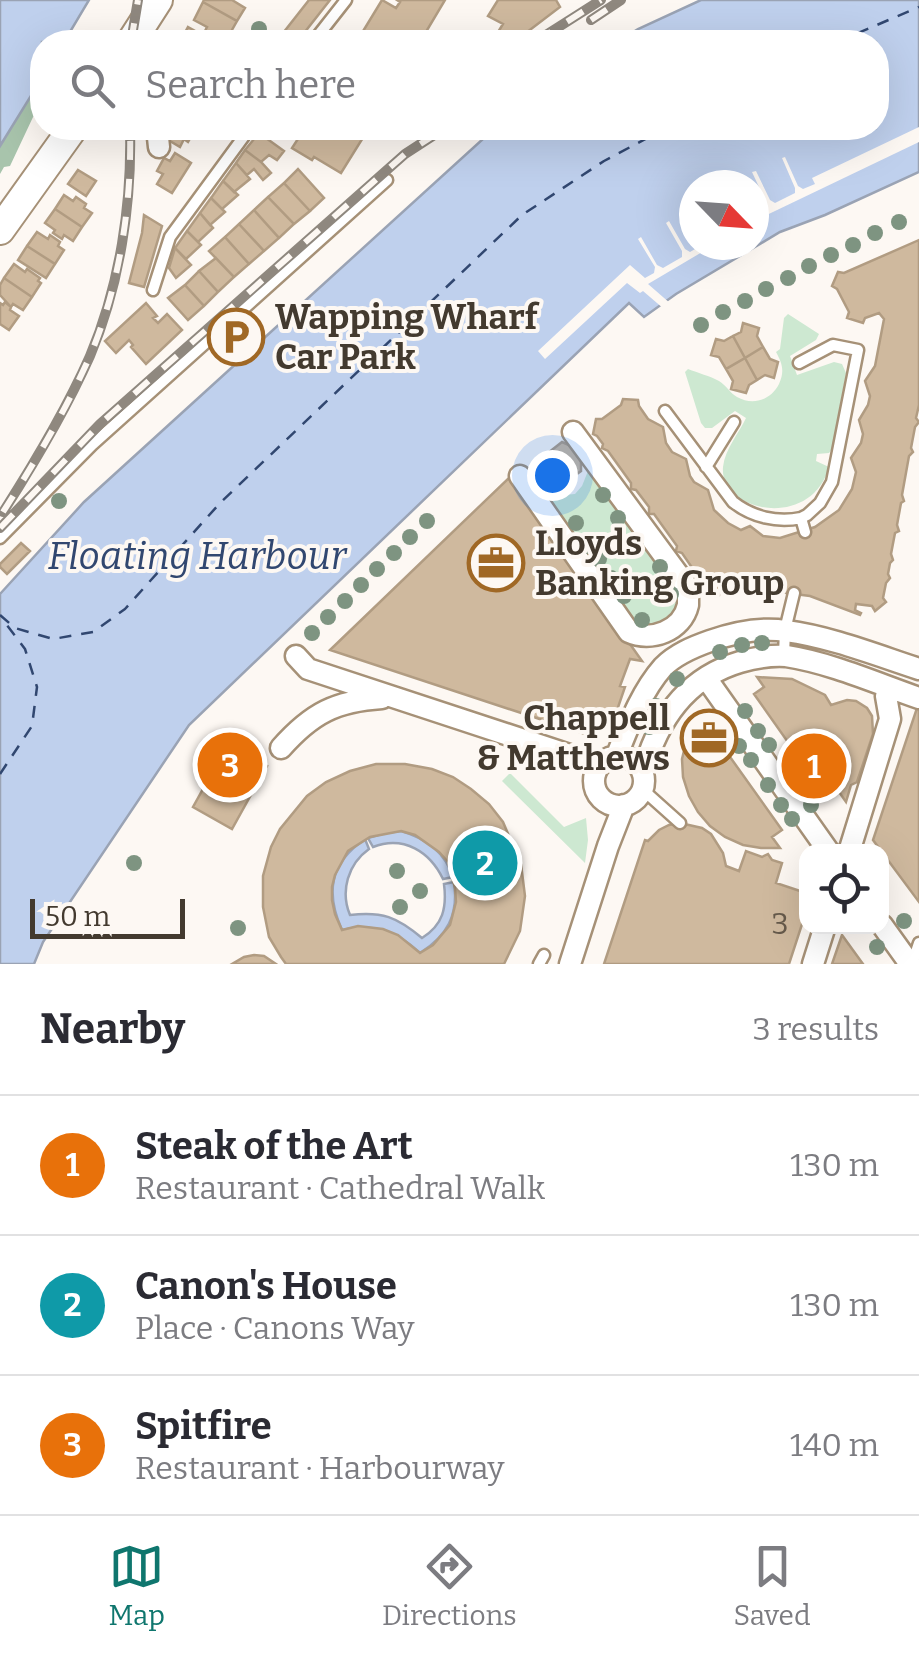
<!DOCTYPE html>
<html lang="en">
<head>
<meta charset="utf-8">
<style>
	body { margin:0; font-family:Bitter,serif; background:#f7f7f7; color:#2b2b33 }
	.controls { position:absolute; right:30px; bottom:30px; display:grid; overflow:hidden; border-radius:20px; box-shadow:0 10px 40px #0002 }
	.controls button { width:90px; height:90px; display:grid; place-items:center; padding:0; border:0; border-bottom:2px solid #e1e1e2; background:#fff; color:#2b2b33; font:50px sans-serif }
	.compass { position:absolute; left:679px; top:170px; width:90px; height:90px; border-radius:50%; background:#fff; box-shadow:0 10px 40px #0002; rotate:115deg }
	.scale { position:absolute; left:30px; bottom:25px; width:155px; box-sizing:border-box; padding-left:10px; border:5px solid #433a2f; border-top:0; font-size:28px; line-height:35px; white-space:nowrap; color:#433a2f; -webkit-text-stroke:8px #fdf8f3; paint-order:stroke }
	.you { position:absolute; left:552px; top:475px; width:35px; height:35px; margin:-25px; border:8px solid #fff; border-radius:50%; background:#1a73e8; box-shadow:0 0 0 15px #1a73e833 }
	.badge { display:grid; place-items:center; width:65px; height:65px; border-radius:50%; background:#0f766e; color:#fff; font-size:32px; font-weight:700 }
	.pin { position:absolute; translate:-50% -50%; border:5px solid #fff; box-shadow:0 2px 10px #0006 }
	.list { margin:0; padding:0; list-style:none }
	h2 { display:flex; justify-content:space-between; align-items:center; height:130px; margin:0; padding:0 40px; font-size:42px }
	h2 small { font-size:32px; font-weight:400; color:#7c7c81 }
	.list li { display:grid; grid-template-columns:65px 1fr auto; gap:30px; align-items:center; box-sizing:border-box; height:140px; padding:0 40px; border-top:2px solid #e1e1e2 }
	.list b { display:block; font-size:38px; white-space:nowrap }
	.list p { margin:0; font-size:32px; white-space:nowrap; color:#7c7c81 }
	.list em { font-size:32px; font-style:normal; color:#7c7c81 }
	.icon { flex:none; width:55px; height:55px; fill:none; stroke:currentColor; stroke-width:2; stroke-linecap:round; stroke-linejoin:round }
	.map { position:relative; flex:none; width:919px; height:964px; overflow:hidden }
	.search { position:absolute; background:#fff; box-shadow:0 10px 40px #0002; left:30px; right:30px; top:30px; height:110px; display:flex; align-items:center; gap:25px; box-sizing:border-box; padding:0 35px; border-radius:40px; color:#7c7c81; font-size:38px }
	.sheet { height:550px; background:#fff }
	nav { display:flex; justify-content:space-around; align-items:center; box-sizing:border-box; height:140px; border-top:2px solid #e1e1e2; background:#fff; font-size:28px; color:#7c7c81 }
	nav a { display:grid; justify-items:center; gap:5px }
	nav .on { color:#0f766e }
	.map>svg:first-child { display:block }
</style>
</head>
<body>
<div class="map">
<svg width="919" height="964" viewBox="0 0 919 964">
	<rect width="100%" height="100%" fill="#fdf8f3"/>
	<path fill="#cde8d1" d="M788 314 819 334 816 340 790 356 797 375 834 362 842 364 846 373 832 449 829 453 817 454 816 461 829 467C811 531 719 512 723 467 725 449 739 433 746 418L735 411 712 428H705L701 423 685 372 688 369C698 373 710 376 719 381 726 385 730 393 737 397 753 406 771 400 779 384 785 371 782 363 776 352L780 349 784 318Z
		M588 471 597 473 681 591V602L668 623 641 628 631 622 549 502 552 496 575 494 582 486Z
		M510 773 564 827 586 818 588 840 585 863 502 781Z"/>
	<path fill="#a8c4ac" d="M42 78V98L10 166 4 167 0 174V146Z"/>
	<path fill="#bfd0ed" stroke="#9aa3b4" stroke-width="2.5" fill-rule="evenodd" d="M0 0H89L64 42H42V78L0 146Z
		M701 0H919V172L825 215 780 232 676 294 644 317 629 303 189 725 43 942 34 964H0V594L84 502 495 128H876V42H617L638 29ZM694 185H754V245H694Z
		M401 831C426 838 445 852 453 877L443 879C430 852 404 835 373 847L368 838 385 833Z
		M365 839 369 849C348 864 340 891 350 915 382 911 397 917 422 938 443 925 447 908 444 884L454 882C459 915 447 936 420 953 397 931 373 923 342 930 325 892 330 863 365 839Z"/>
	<path fill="#fdf8f3" d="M919 127V142L754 221V214L766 207V202L752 172 756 171 770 200 775 203 795 193V188L782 158 785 157 798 186 803 189 815 184 812 178Z
		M669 221 685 249 690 252 702 245H714L648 284 671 304 664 309 643 291 640 293 627 283 545 359 538 351 630 265 645 278 654 273 655 267 638 239 641 237 657 265 663 268 682 257V251L666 223Z"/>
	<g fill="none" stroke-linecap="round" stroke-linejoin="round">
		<path stroke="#314770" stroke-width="2.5" stroke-dasharray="12 10" stroke-linecap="butt" d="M837 42 919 7
			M0 615 15 628 53 639 93 632 125 609 220 503 522 215 604 161 666 128
			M0 774 32 726 37 687 25 649 3 620"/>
	</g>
	<path fill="#cfb99e" stroke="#b19c82" stroke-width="2.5" fill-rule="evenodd" d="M204 0H232L245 8 237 21 203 2Z
		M309 0H330L297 42H276Z
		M382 0 396 8 400 2 397 0H445L420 42H360L357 41Z
		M498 0H556L560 7 514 42H492L503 24 488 16Z
		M203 2 237 21 228 37 234 41 233 42H215L216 40 210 36 211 35 205 31 207 27 194 20Z
		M188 27 215 42H180Z
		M163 128H196L188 142 184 139 180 147 165 138 169 131Z
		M305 128H369L341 173 314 157 312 160 292 148Z
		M259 133 284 151 277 160 269 155 261 162 245 150Z
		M245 150 261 162 271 173 263 180 254 169 247 175 236 163Z
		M175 153 191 163 172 193 157 184 163 174 157 171 164 158 170 161Z
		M236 163 250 179 234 192 223 181Z
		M298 169 324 198 310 211 284 183Z
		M78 170 96 181 86 196 68 184Z
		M223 181 238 195 222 209 211 198Z
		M284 183 310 211 294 224 268 197Z
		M64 195 73 201 76 197 86 204 84 208 92 213 82 227 55 209Z
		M268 197 294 224 279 238 254 210Z
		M211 198 225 212 210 225 200 213Z
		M55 209 82 227 73 241 64 235 62 239 53 233 55 230 45 223Z
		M254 210 279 238 264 251 239 224Z
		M200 213 213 228 198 242 187 231Z
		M144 215 162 226 144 287 129 283 142 233Z
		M239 224 264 251 249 264 225 237Z
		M187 231 201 245 186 259 175 248Z
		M37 232 48 239 50 235 60 242 58 246 64 250 55 264 27 246Z
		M225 237 249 264 234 277 209 251Z
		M919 240V405L916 418 919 422 915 427 911 448 913 452 909 456 902 495 904 501 901 503 897 525 899 531 895 533 891 554 893 560 890 563 888 574 890 578 886 583 883 598 886 602 875 611 872 606 856 604 855 610 861 613 860 615 810 596 771 591 742 593 748 590 749 587 728 583 720 589 719 595 706 593V587L698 576 692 573 693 569 682 553 676 551 677 546 654 514H649V507L636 490 631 489V483L608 451 602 448 603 444 597 436 593 434 596 419H602L621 405 623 399 638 400 639 406 648 419 663 427 666 443 672 452 686 459 690 476 694 482 708 490 714 510 728 523 741 530 750 526 763 536 780 538 815 527 839 510 852 489 856 472 851 458 861 443 863 434 859 420 868 405 870 396 865 381 875 366 884 319 879 313 865 318 863 323 847 318 849 312 837 289 832 286 838 272 844 273Z
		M27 246 55 264 46 278 18 260Z
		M175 248 191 265 176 278 169 268Z
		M216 258 234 277 218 292 199 271Z
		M14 264 25 272 27 269 40 278 38 281 41 283 32 297 4 278Z
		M199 271 218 292 204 306 185 285Z
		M4 278 32 297 23 310 13 304 11 307 0 295V285Z
		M185 285 204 306 188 320 168 298Z
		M5 302 11 307 10 310 19 316 9 330 0 324V303L3 305Z
		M146 303 157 316 153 318 158 323 167 314 182 330 146 364 131 347 133 345 129 340 116 353 105 341Z
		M743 323 759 328 757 336 763 347 745 358 733 336 741 332Z
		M733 336 745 358 726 369 719 357 711 355 716 339 724 341Z
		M763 347 770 359 778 362 774 378 765 375 757 380 745 358Z
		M745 358 757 380 749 385 746 393 731 389 733 381 726 369Z
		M562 442 571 446 581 459V471L554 490 545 487 537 480 534 464Z
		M511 476 642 661 630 659 620 686 625 687 613 722 600 718 594 737 330 650Z
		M21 543 30 551 7 574 0 567V564Z
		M757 677 792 679 825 695 831 705 847 700 856 701 867 708 872 716 873 734 857 782 851 785 846 802 837 789 827 796 790 745 754 694 764 687Z
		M917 708 919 709V902L873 840Z
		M691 722 698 733 708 726 782 830 772 837 780 848H761L743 845 725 837 710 826 698 812 689 796 683 777 682 759Z
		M228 744 267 766 232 829 193 807Z
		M376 764H405L432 769 453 777 471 789 489 804 503 822 521 864 525 896 520 931 504 964H286L281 957 269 937 263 907V876L271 847 280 829 307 796 326 782 350 771ZM401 831 415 835 439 852 448 862 455 888 456 902 450 925 433 945 420 953 398 935 383 929 358 926 342 930 335 914 332 900V887L335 875 348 851 370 837Z
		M680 823 702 828 711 834 723 853 726 866 739 871 746 851 762 857 768 854 772 860 782 863 776 883 806 893V912L789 964H604L645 840 648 841 659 830 669 825Z
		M842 935 863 964H832Z
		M254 955 264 956 276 964H232L244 957Z"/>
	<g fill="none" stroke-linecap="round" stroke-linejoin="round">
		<g stroke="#a69177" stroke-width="15">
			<path id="lane" d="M313 42 346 0
				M153 290 170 237 250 128
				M799 363 833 345 858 350 832 482 820 503 807 515 801 518 805 532
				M665 411 733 502C752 517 777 523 801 518
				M706 467 734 422
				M0 538 92 445 387 180
				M784 655 785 630 794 593
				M642 789 680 823
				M539 964 544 955
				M912 964 919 943"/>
		</g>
		<g stroke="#a69177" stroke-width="25">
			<path id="street" d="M157 128 159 147
				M520 476 629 632C651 642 682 631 688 605 688 603 688 591 688 588L573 432
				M296 656 308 669 600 765
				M711 685 829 852
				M281 748C312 713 336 701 382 698
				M617 755C629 725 641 692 663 667 676 654 693 647 710 641 733 633 761 627 786 631 831 637 876 655 919 669
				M594 781a25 25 0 1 1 50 0a25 25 0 1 1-50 0Z
				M643 773C657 721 686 678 740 662 754 658 771 655 786 656 831 663 876 683 919 698
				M849 852 890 719 886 696
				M882 925 910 964
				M570 964 608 846 624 805
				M813 964 825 926"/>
		</g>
		<g stroke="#a69177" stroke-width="32">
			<path id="secondary" d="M131 42 158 0
				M0 230 73 128"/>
		</g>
		<use href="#lane" stroke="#fff" stroke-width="10"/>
		<use href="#street" stroke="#fff" stroke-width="20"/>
		<use href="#secondary" stroke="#fff" stroke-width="28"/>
		<g stroke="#8f887f" stroke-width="10">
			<path id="rail" d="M591 20 621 0
				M131 42 138 0
				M535 42 601 0
				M3 512C35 462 66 410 90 356 120 285 132 203 130 128
				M0 528 100 424 405 154 445 128"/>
		</g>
		<use href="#rail" stroke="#fdf8f3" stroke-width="6" stroke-dasharray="19" stroke-linecap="butt"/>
	</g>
	<g fill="#7e9481">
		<circle cx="259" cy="29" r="8"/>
		<circle cx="899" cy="222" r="8"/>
		<circle cx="875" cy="233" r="8"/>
		<circle cx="853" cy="245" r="8"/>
		<circle cx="831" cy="255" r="8"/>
		<circle cx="809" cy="266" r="8"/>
		<circle cx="788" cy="278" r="8"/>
		<circle cx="766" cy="289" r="8"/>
		<circle cx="745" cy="301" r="8"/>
		<circle cx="723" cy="312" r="8"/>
		<circle cx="701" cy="325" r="8"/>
		<circle cx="603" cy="495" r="8"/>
		<circle cx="59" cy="501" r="8"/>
		<circle cx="618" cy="518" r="8"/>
		<circle cx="427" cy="521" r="8"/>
		<circle cx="576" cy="523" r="8"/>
		<circle cx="410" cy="537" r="8"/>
		<circle cx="636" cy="542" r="8"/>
		<circle cx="589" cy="546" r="8"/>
		<circle cx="394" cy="553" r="8"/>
		<circle cx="599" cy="559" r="8"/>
		<circle cx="660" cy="567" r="8"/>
		<circle cx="377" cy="569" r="8"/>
		<circle cx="611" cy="578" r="8"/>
		<circle cx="361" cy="585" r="8"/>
		<circle cx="671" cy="594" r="8"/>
		<circle cx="624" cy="596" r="8"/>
		<circle cx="345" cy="601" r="8"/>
		<circle cx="328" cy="617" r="8"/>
		<circle cx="642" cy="620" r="8"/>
		<circle cx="312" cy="633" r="8"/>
		<circle cx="762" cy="643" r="8"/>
		<circle cx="742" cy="645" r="8"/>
		<circle cx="720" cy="652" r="8"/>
		<circle cx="677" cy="679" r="8"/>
		<circle cx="656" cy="706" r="8"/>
		<circle cx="745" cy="711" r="8"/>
		<circle cx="725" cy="726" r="8"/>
		<circle cx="649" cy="727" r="8"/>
		<circle cx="758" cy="731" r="8"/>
		<circle cx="769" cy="745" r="8"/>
		<circle cx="739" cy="746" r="8"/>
		<circle cx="751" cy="760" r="8"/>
		<circle cx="786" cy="768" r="8"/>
		<circle cx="768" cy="785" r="8"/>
		<circle cx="800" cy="788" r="8"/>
		<circle cx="781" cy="805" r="8"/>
		<circle cx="811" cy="805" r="8"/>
		<circle cx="792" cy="819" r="8"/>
		<circle cx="134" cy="863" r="8"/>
		<circle cx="397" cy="871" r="8"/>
		<circle cx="420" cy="891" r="8"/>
		<circle cx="400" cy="907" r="8"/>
		<circle cx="904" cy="921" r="8"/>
		<circle cx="238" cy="928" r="8"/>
		<circle cx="877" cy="947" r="8"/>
	</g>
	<defs>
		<g id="parking-ring" transform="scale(2.875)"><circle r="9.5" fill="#fdf8f3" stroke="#a06825" stroke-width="1.5"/><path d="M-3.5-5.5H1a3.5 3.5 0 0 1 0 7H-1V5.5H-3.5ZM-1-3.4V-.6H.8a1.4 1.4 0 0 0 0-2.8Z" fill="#a06825"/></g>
		<g id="office-ring" transform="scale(2.875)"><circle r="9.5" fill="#fdf8f3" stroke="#a06825" stroke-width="1.5"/><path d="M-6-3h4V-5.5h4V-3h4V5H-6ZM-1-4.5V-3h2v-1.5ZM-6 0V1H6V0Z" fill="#a06825"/></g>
	</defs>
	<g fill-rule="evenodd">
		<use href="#parking-ring" x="236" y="337"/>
		<use href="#office-ring" x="496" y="563"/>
		<use href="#office-ring" x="709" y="738"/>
	</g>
	<g text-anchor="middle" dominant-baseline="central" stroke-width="8" stroke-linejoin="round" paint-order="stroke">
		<g font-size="30" fill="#665a4b">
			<text x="780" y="924">3</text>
		</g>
		<g font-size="35" font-weight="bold" fill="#433a2f" stroke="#fdf8f3" text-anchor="start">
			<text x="275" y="317">Wapping Wharf<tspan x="275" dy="40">Car Park</tspan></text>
			<text x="535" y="543">Lloyds<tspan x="535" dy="40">Banking Group</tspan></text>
			<text x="670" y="718" text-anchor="end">Chappell<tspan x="670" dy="40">&amp; Matthews</tspan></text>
		</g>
		<g font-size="38" font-style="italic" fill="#314770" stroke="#fdf8f3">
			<text x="197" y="556">Floating Harbour</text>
		</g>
	</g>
</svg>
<div class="controls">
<button><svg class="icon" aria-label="locate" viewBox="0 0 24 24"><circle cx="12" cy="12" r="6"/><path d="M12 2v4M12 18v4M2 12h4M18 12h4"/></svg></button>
</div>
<svg class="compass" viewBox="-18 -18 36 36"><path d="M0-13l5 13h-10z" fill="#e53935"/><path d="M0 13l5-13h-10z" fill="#7c7c81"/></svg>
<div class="scale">50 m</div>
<div class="you"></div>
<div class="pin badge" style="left:814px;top:766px;background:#e8710a">1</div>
<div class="pin badge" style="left:485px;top:863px;background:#0f9aa8">2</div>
<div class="pin badge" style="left:230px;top:765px;background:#e8710a">3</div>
<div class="search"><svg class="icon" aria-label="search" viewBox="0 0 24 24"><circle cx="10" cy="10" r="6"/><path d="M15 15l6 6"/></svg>Search here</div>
</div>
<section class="sheet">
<h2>Nearby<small>3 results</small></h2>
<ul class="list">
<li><span class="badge" style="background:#e8710a">1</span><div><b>Steak of the Art</b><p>Restaurant · Cathedral Walk</p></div><em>130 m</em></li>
<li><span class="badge" style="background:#0f9aa8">2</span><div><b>Canon's House</b><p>Place · Canons Way</p></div><em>130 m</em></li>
<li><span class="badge" style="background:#e8710a">3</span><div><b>Spitfire</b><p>Restaurant · Harbourway</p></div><em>140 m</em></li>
</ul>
</section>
<nav>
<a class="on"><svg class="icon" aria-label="map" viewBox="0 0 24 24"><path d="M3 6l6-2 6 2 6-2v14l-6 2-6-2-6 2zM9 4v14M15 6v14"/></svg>Map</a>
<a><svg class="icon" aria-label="directions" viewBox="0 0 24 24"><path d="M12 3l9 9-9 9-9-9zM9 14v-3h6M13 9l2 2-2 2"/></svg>Directions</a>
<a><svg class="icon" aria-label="saved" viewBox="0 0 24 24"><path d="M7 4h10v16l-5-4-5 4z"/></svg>Saved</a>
</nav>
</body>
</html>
